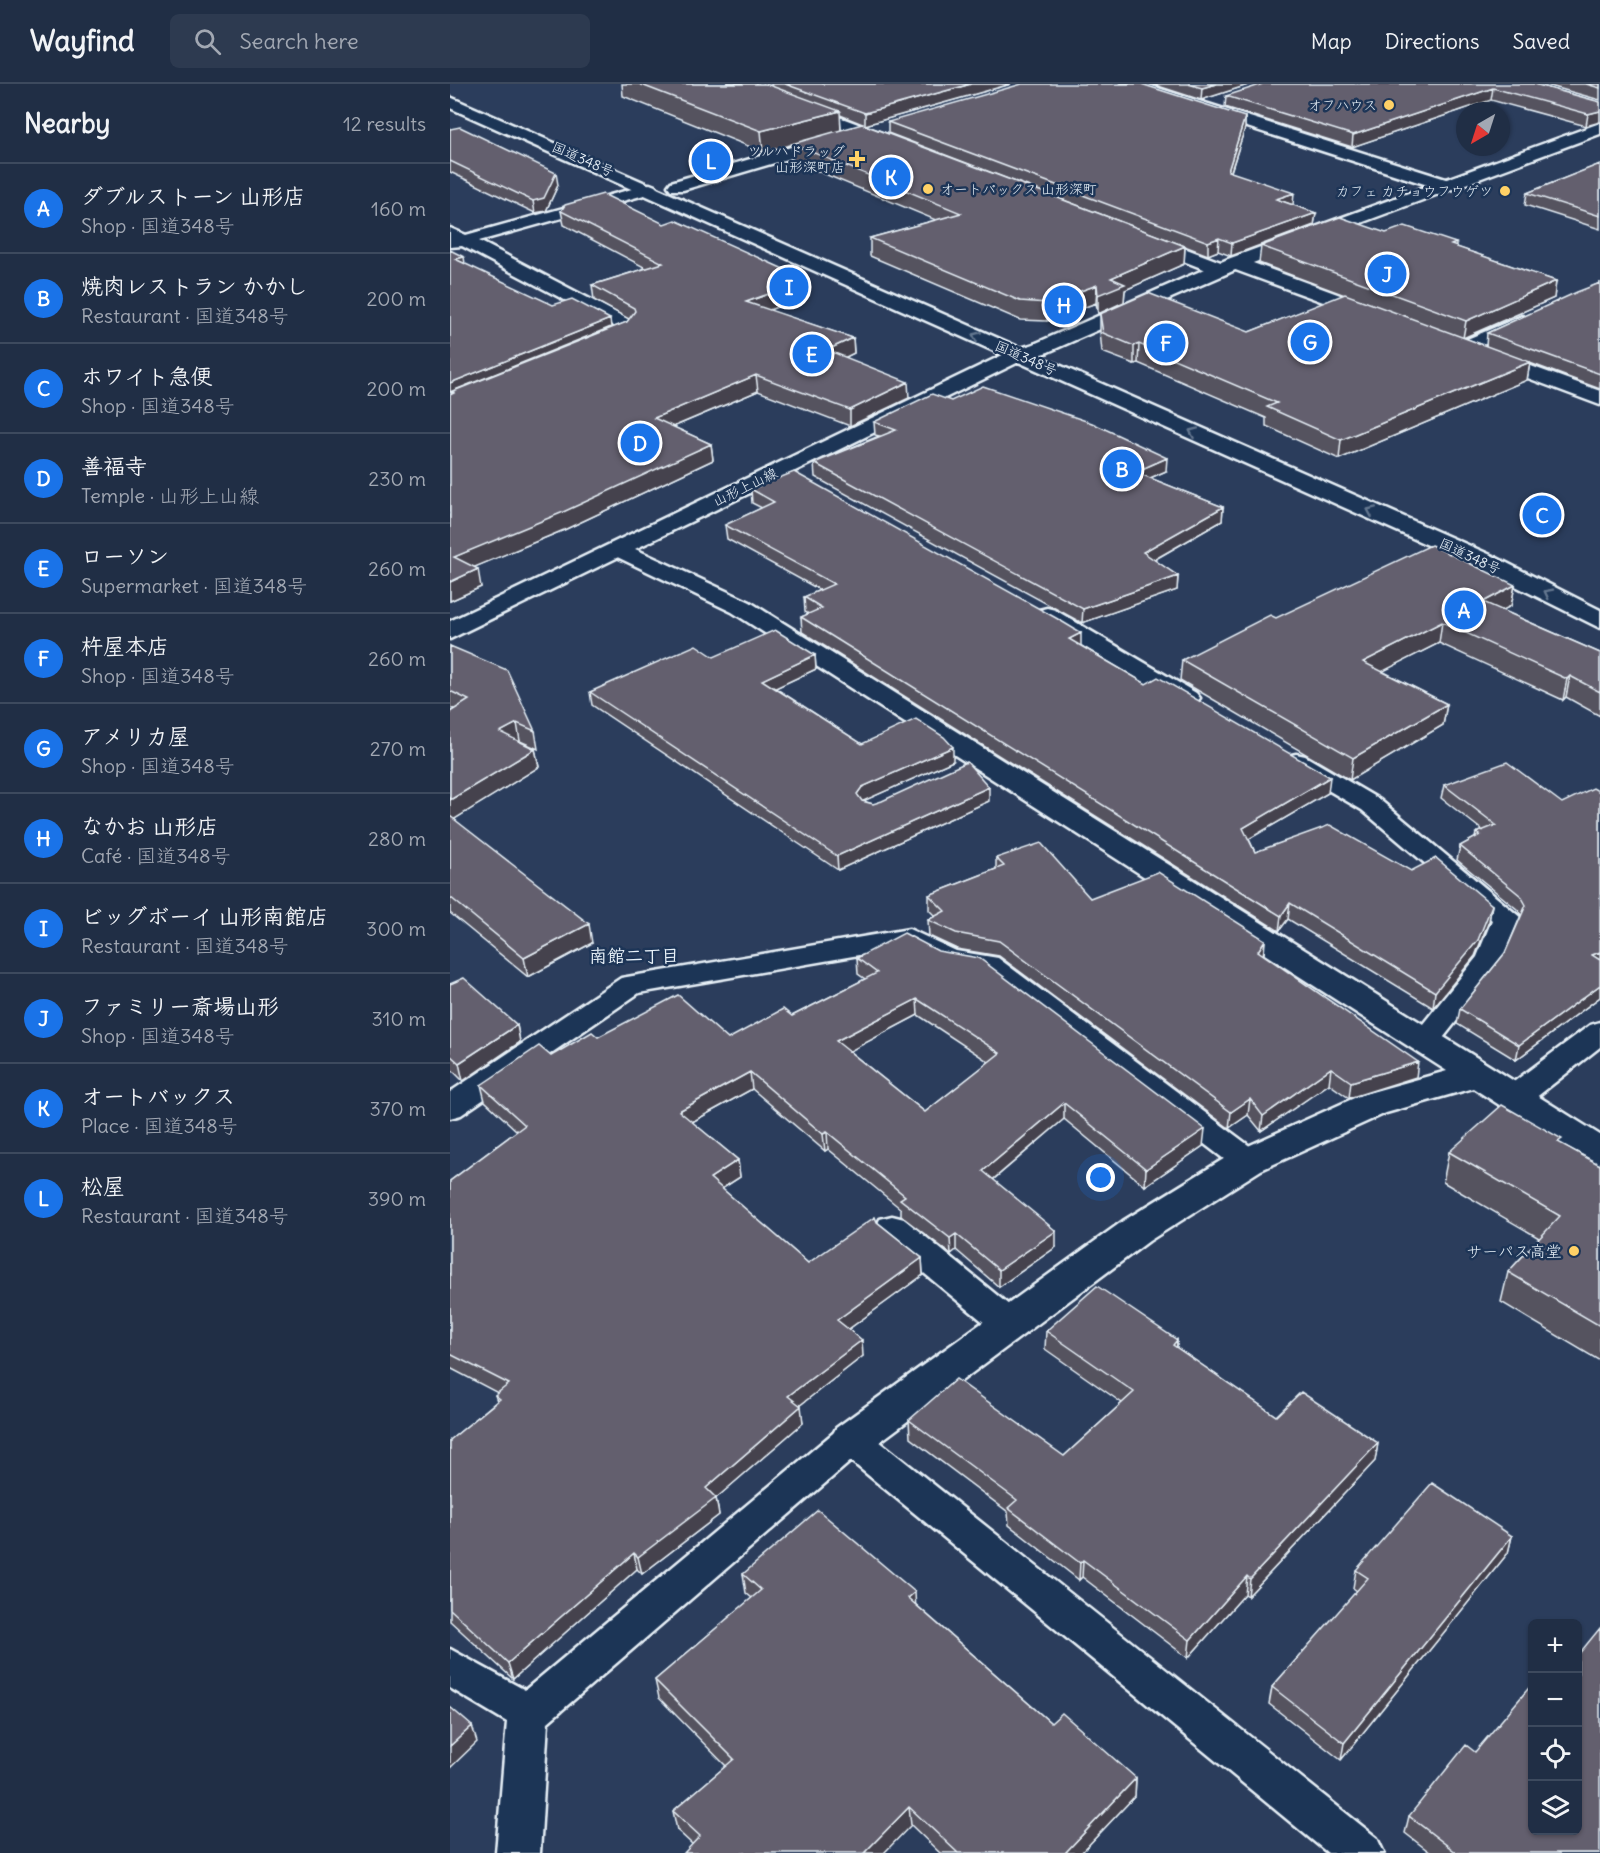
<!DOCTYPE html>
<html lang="en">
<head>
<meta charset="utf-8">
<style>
	body { margin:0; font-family:Delius,"Klee One",sans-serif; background:#2d3a50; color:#f1f3f6 }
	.controls { position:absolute; right:18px; bottom:18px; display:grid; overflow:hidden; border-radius:9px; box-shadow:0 2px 4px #0004 }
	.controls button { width:54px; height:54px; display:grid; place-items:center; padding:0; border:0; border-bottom:2px solid #3d4a5e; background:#202e45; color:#f1f3f6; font:30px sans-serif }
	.compass { position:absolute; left:1006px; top:18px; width:54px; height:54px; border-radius:50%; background:#202e45; box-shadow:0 2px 4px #0004; rotate:219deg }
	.you { position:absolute; left:651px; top:1094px; width:21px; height:21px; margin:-15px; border:4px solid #fff; border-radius:50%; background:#1a73e8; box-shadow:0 0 0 9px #1a73e833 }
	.badge { display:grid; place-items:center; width:39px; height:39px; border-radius:50%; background:#1a73e8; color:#fff; font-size:20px; font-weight:700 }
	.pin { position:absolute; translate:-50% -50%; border:3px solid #fff; box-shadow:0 2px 6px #0006 }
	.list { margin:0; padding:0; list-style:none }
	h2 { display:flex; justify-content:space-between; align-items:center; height:78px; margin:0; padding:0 24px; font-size:26px }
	h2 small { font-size:20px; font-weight:400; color:#a2a8b3 }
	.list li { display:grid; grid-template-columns:39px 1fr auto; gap:18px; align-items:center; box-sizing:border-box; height:90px; padding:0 24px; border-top:2px solid #3d4a5e }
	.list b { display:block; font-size:22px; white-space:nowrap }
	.list p { margin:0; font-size:20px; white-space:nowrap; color:#a2a8b3 }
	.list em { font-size:20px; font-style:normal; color:#a2a8b3 }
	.icon { flex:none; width:33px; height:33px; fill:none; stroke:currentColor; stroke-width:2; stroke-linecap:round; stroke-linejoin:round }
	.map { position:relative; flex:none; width:1150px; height:1769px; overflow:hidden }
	header { display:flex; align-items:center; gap:36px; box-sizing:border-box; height:84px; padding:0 30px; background:#202e45; border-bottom:2px solid #3d4a5e }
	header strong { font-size:28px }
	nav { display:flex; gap:33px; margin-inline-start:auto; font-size:21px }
	.search { width:420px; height:54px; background:#2d3a50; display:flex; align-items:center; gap:15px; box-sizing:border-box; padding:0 21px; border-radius:9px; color:#a2a8b3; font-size:22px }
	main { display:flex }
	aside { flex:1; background:#202e45 }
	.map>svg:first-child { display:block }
</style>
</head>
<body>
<header>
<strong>Wayfind</strong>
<div class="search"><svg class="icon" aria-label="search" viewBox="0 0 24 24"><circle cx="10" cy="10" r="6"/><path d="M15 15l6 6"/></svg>Search here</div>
<nav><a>Map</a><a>Directions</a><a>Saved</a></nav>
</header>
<main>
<aside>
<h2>Nearby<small>12 results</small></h2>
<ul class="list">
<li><span class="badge">A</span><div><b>ダブルストーン 山形店</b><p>Shop · 国道348号</p></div><em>160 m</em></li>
<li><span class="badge">B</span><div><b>焼肉レストラン かかし</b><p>Restaurant · 国道348号</p></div><em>200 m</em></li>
<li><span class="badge">C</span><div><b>ホワイト急便</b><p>Shop · 国道348号</p></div><em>200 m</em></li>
<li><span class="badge">D</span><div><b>善福寺</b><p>Temple · 山形上山線</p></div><em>230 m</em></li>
<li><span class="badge">E</span><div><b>ローソン</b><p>Supermarket · 国道348号</p></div><em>260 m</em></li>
<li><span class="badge">F</span><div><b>杵屋本店</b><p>Shop · 国道348号</p></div><em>260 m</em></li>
<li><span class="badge">G</span><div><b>アメリカ屋</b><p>Shop · 国道348号</p></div><em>270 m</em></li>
<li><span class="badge">H</span><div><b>なかお 山形店</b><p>Café · 国道348号</p></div><em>280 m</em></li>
<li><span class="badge">I</span><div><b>ビッグボーイ 山形南館店</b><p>Restaurant · 国道348号</p></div><em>300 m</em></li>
<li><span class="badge">J</span><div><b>ファミリー斎場山形</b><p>Shop · 国道348号</p></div><em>310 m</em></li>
<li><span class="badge">K</span><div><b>オートバックス</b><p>Place · 国道348号</p></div><em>370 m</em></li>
<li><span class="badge">L</span><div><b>松屋</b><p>Restaurant · 国道348号</p></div><em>390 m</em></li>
</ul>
</aside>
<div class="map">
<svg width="1150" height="1769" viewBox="0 0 1150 1769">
	<rect width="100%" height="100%" fill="#2b3d5c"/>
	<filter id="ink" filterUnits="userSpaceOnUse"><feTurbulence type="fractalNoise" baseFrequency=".0167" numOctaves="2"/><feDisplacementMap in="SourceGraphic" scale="12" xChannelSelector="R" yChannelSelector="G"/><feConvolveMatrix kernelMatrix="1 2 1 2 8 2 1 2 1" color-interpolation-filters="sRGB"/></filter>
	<g filter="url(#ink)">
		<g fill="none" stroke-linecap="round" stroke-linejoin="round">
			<g stroke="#e8f1f8" stroke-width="5">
				<path id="lane" d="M200 100 205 102 208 105 205 108 29 157 182 237 185 241C176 254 155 266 139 262L136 258 139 254 166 243 12 162 0 163V144L16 151Z
					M1072 232 1081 237 1078 241 1020 267 1014 268 1005 263 1008 259Z
					M597 524 605 526 746 609 750 614 746 619 738 621 730 619 589 536 586 531 589 526Z
					M846 670 855 672 930 716 1071 834 1050 882 986 963 975 966 964 963 960 956 1027 873 1042 836 912 726 837 682 834 677 837 672Z
					M459 845 506 867 548 874 809 1069 814 1077 809 1085 798 1088 787 1085 530 888 490 881 455 863 189 909 11 1031 0 1034V1008L171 894Z
					M1150 938V963L1075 1022 1064 1025 1053 1022 1049 1014 1053 1006 1140 941Z
					M442 1132 454 1135 571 1231 576 1240 571 1249 559 1253 547 1249 430 1153 426 1144 430 1135Z
					M401 1341 414 1345 927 1754 934 1769H878L401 1377 98 1638 90 1769H46L57 1638 0 1604V1565L75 1606 388 1345Z"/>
			</g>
			<g stroke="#e8f1f8" stroke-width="5">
				<path id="street" d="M278 0H300L451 56 453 60 451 64H439L280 3Z
					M671 0H695L1002 97 1005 101 1002 105H990L673 3Z
					M386 50 392 51 394 55 392 59 233 106H221L218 102 221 98Z
					M692 148 776 180 778 175H792L931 226 934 230 931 234H917L780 184 778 189H764L685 158 683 154Z
					M1037 266 1150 307V321L1030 276 1027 272 1030 268Z
					M170 458 300 518 1150 1051V1081L1137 1077 1023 1004 936 1029 811 1086 699 1157 416 1368 401 1373 386 1368 380 1356 386 1344 673 1137 785 1068 911 1011 997 987 282 528 161 470 158 465 161 460Z"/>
			</g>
			<g stroke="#e8f1f8" stroke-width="5">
				<path id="secondary" d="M1150 39V50L792 183 598 268H584L581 264 584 260 778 175Z"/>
			</g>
			<g stroke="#e8f1f8" stroke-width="5">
				<path id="primary" d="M591 258 598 260 601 264 598 268 575 275 0 555V537L561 267Z"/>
			</g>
			<g stroke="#e8f1f8" stroke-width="5">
				<path id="highway" d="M0 13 1043 472 1150 526V544L1025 482 0 24Z"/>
			</g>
			<use href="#lane" fill="#1d3557" fill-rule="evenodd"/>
			<use href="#street" fill="#1d3557" fill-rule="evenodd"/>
			<use href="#secondary" fill="#1d3557" fill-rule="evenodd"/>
			<use href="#primary" fill="#1d3557" fill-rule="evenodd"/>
			<use href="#highway" fill="#1d3557" fill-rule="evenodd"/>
		</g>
		<path fill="#55525f" stroke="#e8f1f8" stroke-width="1.5" fill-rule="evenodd" d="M172 0H316L321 2V0H561L415 41 390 31 391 46 735 162 734 180 675 206 674 218 648 230 646 219 597 237 570 236 420 172V154L486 136 343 77 342 61 313 68 173 12Z
			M702 0H801L751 16Z
			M1084 0 1150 18V38L1136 42 1041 16 902 63 775 23 776 12Z
			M1093 0H1150V16Z
			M795 33V44L781 88 843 121 866 129 864 141 781 172 768 167 758 171 438 49V38Z
			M0 45 108 101 96 127 85 129 0 88Z
			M1150 80V145L1075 121 1077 109Z
			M111 127 214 140 358 196 359 211 318 226 403 254 404 269 395 273 459 314 400 342 308 307 223 343 261 360 263 376 114 446 24 483 31 503 0 517 1 308 177 238 179 235 144 216 142 201 196 184 114 141Z
			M936 149 1006 159V163L1106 197 1104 214 1014 254 1036 262 1037 249 1150 199V305L1080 279 1077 296 889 375 816 342V334L688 279 684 280 652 268 650 248V230L799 248 895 211 809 179 811 162Z
			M501 317 716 387 700 394 773 423 772 437 704 476 728 492 727 506 632 539 365 393 364 379 429 352 425 351 424 338Z
			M301 405 631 562 878 709 799 755 805 768 961 787 1042 821 1039 837 1025 872 983 924 838 835 829 847 352 548 351 533 359 530 355 528 354 513 370 506 277 455 275 441 312 424 302 419Z
			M1065 501 1061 522 1052 526 1150 569V632L1116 613 1113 616 989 559 932 587 997 620 993 641 900 696 730 596 732 576 826 534Z
			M0 562 85 647 88 665 70 657 85 665 89 683 4 735 142 859 78 893 0 829V628L4 625 0 624Z
			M365 571 366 585 325 604 412 660 503 677 413 717 423 720 539 717 388 786 142 621 140 608 264 573Z
			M994 701 1112 719 1150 708V913L1066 976 1007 940 1010 925 1055 869 1071 831 1068 826 1007 776 1010 762 1025 754 1026 749 1032 746 991 714Z
			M546 774 640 814 815 856 814 871 966 993 899 1014 879 1000 811 1047 798 1031 779 1044 549 872 507 865 479 852 478 836 485 832 479 826V811L546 785Z
			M407 874 753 1062 695 1102 614 1035 543 1096 606 1163 549 1203 506 1166 501 1170 451 1132V1125L378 1065 375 1067 302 1005 242 1038 288 1076 290 1093 272 1105 358 1179 427 1138 472 1174 473 1191 399 1245 413 1272 350 1321 353 1339 266 1414 269 1431 192 1490 187 1485 63 1595 0 1537V1356L47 1317 45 1311 48 1309 0 1284V1097L67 1047 35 1017 31 1001 148 953 278 955 342 932 415 895 408 890ZM468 931 539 978 475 1028 399 967Z
			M0 900 67 941 70 958 13 997 0 984Z
			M1111 1060 1150 1081V1277L1051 1218 1058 1188 1089 1154 993 1098 999 1068Z
			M596 1247 727 1256V1264L826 1332 928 1359 925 1377 798 1512 795 1510 738 1574 632 1493 629 1496 559 1441 558 1428 460 1354 459 1336 614 1372 672 1319 595 1265Z
			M1062 1452 1058 1469 891 1676 819 1620 822 1603 907 1507 903 1504 906 1486Z
			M293 1490 465 1520 601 1639 686 1694 685 1712 631 1769H490L461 1741 242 1760 227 1746 223 1727 276 1682 209 1614 205 1596 302 1514 296 1509Z
			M959 1732 1083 1746 1150 1769H981L955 1749Z"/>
		<path fill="#45424d" stroke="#e8f1f8" stroke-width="1.5" d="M521 0H561L415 41V29Z
			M766 0H801L751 16 752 4Z
			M1043 4 1041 16 902 63 903 51Z
			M390 27 391 48 313 68 311 47Z
			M1150 27V38L1136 42 1138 30Z
			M795 33V44L777 99 778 87Z
			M106 89 108 101 96 127 85 129 83 117Z
			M844 109 843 121 826 115Z
			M866 129 864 141 781 172 782 159Z
			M769 154 768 167 758 171V158Z
			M735 162 734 180 675 206 674 218 648 230V211L661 194Z
			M14 173 15 180 5 175Z
			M358 196 359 211 298 234 296 218Z
			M1106 197 1104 214 1013 254 1016 237Z
			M647 201 646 219 597 237V219Z
			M160 235 161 243 0 308V299Z
			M403 254 404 269 378 282 377 266Z
			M689 260 688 279 684 280V262Z
			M1080 278 1077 296 889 375 891 356Z
			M306 291 308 307 206 350 204 334Z
			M458 298 459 314 400 342V326Z
			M261 360 263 376 114 446 8 490 4 473Z
			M717 374 716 387 684 401 685 388Z
			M773 423 772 437 693 482V468Z
			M28 485 31 503 0 517V498Z
			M728 492 727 506 632 539 633 525Z
			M1065 501 1061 522 1029 538 1033 518Z
			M992 538 989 559 910 599 913 578Z
			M631 549V563L619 555Z
			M365 571 366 585 313 610 312 596Z
			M1120 592 1116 613 1113 616 1117 595Z
			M997 620 993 641 900 696 903 674Z
			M67 639 70 657 54 667 50 648Z
			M503 663V677L413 717 408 724 407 710 412 703Z
			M85 665 89 683 0 738V716Z
			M880 693 878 709 792 759 793 744Z
			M539 703V717L388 786 387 772Z
			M840 819 838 835 829 847 831 832Z
			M1042 821 1039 837 1025 872 983 924 985 908Z
			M139 840 142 859 78 893 74 874Z
			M815 856 813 872 808 867Z
			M1150 868V880L1142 871Z
			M1150 901V913L1066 976 1069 961Z
			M467 915 468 931 387 974 386 957Z
			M67 941 70 958 13 997 9 979Z
			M968 978 966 993 899 1014 901 998Z
			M881 984 879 1000 811 1047 813 1032Z
			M300 988 302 1005 231 1044 229 1027Z
			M800 1015 798 1031 779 1044 781 1028Z
			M614 1019V1035L533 1104V1087Z
			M755 1045 753 1062 695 1102 696 1085Z
			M377 1048 378 1065 375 1067 373 1050Z
			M288 1076 290 1093 262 1111 260 1094Z
			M606 1147V1163L549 1203V1186Z
			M506 1150V1166L501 1170 500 1154Z
			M472 1174 473 1191 389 1252 387 1236Z
			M412 1256 413 1272 340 1329 338 1312Z
			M727 1256 726 1274 723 1261Z
			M351 1322 353 1339 264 1416 266 1414 269 1431 192 1490 188 1473 256 1404Z
			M928 1359 925 1377 798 1512 800 1495Z
			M1062 1452 1058 1469 891 1676 894 1659Z
			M184 1469 187 1485 63 1595 58 1579Z
			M633 1476 632 1493 629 1496 630 1479Z
			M797 1492 795 1510 738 1574 740 1556Z
			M465 1508 466 1527 458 1514Z
			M22 1642 27 1658 0 1684V1662Z
			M686 1694 685 1712 631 1769H615Z
			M459 1723 461 1741 434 1769H414Z"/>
		<path fill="#635f6e" stroke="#e8f1f8" stroke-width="1.5" fill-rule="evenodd" d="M189 0H316L390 27 311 47Z
			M335 0H521L415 29Z
			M572 0H691L795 33 778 87 844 109 826 115 866 129 782 159 769 154 758 158 438 38Z
			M738 0H766L752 4Z
			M813 0H1084L1150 18V27L1138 30 1043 4 903 51 776 12Z
			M1136 0H1150V4Z
			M412 40 735 162 661 194 675 200 648 211 647 201 597 219 570 217 420 154 511 129 342 60Z
			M10 43 106 89 94 114 83 117 0 77V45Z
			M1150 80V132L1077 109Z
			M153 110 214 140 225 136 358 196 296 218 403 254 377 266 458 298 400 326 306 291 204 334 261 360 111 429 4 473 28 485 0 498V311L4 309 1 308 177 238 185 227 184 224 142 201 213 179 111 127 115 121Z
			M890 133 936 149 955 142 1006 159 1001 161 1106 197 1016 237 811 162Z
			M0 166 14 173 5 175 103 221 122 215 160 235 0 299Z
			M1150 199V290L1037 249 1127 208Z
			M698 209 799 248 895 210 1080 278 891 356 817 323 827 319 689 260 684 262 653 249 650 230Z
			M533 302 642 339 717 374 685 388 773 423 693 468 728 492 633 525 364 379 446 346 424 338 482 310 501 317Z
			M344 388 606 534 631 549 619 555 696 600 708 593 880 693 793 744 805 768 880 741 961 787 986 774 1042 821 1028 856 985 908 840 819 831 832 351 533 372 524 354 513 384 500 275 441 324 418 301 405Z
			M981 461 1065 501 1033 518 1150 569V608L1120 592 1117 595 992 538 913 578 997 620 903 674 732 576 820 531 826 534Z
			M325 546 365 571 312 596 412 660 466 635 494 653 503 663 412 703 407 710 412 717 423 720 432 717 517 678 539 703 387 772 140 608 246 561 264 573Z
			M0 562 57 586 85 647 67 639 50 648 85 665 0 716V628L19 616 0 607Z
			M1057 678 1112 719 1143 704 1150 708V868L1142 871 1150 876V901L1069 961 1010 925 1055 869 1076 821 1071 812 1010 762 1030 751 1026 749 1046 741 994 701Z
			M0 732 139 840 74 874 0 813Z
			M591 759 640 814 708 788 815 856 808 867 968 978 901 998 881 984 813 1032 800 1015 781 1028 549 857 506 849 478 836 495 827 479 811 554 782 546 774Z
			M454 849 488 867 529 874 755 1045 696 1085 614 1019 533 1087 606 1147 549 1186 506 1150 500 1154 450 1115 455 1112 377 1048 373 1050 300 988 229 1027 288 1076 260 1094 358 1179 425 1133 427 1138 472 1174 387 1236 412 1256 338 1312 351 1322 256 1404 266 1414 188 1473 184 1469 58 1579 0 1525V1356L50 1315 45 1311 59 1300 0 1270V1097L75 1041 31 1001 89 962 101 972 142 948 148 953 228 911 278 955 333 925 342 932 427 889 407 874ZM467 915 550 969 475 1028 386 957Z
			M14 894 67 941 9 979 0 971V900Z
			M1052 1021 1112 1055 1108 1058 1150 1081V1242L1058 1188 1110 1132 999 1068Z
			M647 1202 727 1256 723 1261 826 1332 851 1308 928 1359 800 1495 797 1492 740 1556 633 1476 630 1479 558 1424 567 1416 459 1336 506 1295 614 1372 684 1308 596 1247Z
			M982 1399 1062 1452 894 1659 822 1603 918 1494 906 1486Z
			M368 1426 465 1508 458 1514 601 1639 612 1629 686 1694 615 1769H508L459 1723 414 1769H234L250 1752 223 1727 284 1675 205 1596 311 1506 293 1490Z
			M1150 1544V1768L1149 1769H1007L959 1732 1016 1661 1025 1668 1083 1599V1746H1128V1571Z
			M0 1623 22 1642 0 1662Z"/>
		<defs><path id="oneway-chevron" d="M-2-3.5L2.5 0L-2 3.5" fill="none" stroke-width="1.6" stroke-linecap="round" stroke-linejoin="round" transform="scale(1.5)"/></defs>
		<g stroke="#64778f">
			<use href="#oneway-chevron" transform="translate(526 252) rotate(-156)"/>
			<use href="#oneway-chevron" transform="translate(743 348) rotate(-156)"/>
			<use href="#oneway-chevron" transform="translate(921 427) rotate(-156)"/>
			<use href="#oneway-chevron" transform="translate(1098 509) rotate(-153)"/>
		</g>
	</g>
	<g fill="#ffd166" stroke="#1d3557" stroke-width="2">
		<circle cx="939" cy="21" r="6"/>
		<path d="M404 66h6v6h6v6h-6v6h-6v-6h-6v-6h6z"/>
		<circle cx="478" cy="105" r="6"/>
		<circle cx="1055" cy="107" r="6"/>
		<circle cx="1124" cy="1167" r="6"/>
	</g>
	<g text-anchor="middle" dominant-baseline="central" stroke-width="5" stroke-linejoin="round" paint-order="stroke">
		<g font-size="14" fill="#e8f1f8" stroke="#1d3557" text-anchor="end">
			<text x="927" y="21">オフハウス</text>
			<text x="395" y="67">ツルハドラッグ<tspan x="395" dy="16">山形深町店</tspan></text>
			<text x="490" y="105" text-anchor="start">オートバックス 山形深町</text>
			<text x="1043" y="107">カフェ カチョウフウゲツ</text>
		</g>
		<g font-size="14" fill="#e8f1f8" stroke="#1d3557">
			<text transform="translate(133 75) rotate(24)">国道348号</text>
			<text transform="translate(576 274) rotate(24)">国道348号</text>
			<text transform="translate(295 403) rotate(-26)">山形上山線</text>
			<text transform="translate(1020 472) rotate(25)">国道348号</text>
		</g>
		<g font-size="16" fill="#e8f1f8" stroke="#1d3557" text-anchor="end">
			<text x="1112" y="1167">サーパス高堂</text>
		</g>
		<g font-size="18" font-weight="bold" fill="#e8f1f8" stroke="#1d3557">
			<text x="184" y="871">南館二丁目</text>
		</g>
	</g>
</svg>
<div class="controls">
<button>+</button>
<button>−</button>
<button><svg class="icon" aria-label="locate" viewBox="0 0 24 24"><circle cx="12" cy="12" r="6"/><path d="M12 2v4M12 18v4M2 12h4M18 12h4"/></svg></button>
<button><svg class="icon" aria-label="layers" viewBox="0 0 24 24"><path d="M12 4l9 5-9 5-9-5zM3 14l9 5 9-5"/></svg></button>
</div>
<svg class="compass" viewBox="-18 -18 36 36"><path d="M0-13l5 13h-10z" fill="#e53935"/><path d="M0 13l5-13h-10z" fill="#a2a8b3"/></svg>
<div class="you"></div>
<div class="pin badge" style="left:1014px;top:526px">A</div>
<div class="pin badge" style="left:672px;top:385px">B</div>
<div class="pin badge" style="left:1092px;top:431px">C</div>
<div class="pin badge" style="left:190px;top:359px">D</div>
<div class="pin badge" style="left:362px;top:270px">E</div>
<div class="pin badge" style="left:716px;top:259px">F</div>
<div class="pin badge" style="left:860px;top:258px">G</div>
<div class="pin badge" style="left:614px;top:221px">H</div>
<div class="pin badge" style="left:339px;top:203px">I</div>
<div class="pin badge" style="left:937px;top:190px">J</div>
<div class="pin badge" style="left:441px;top:93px">K</div>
<div class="pin badge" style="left:261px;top:77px">L</div>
</div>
</main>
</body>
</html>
